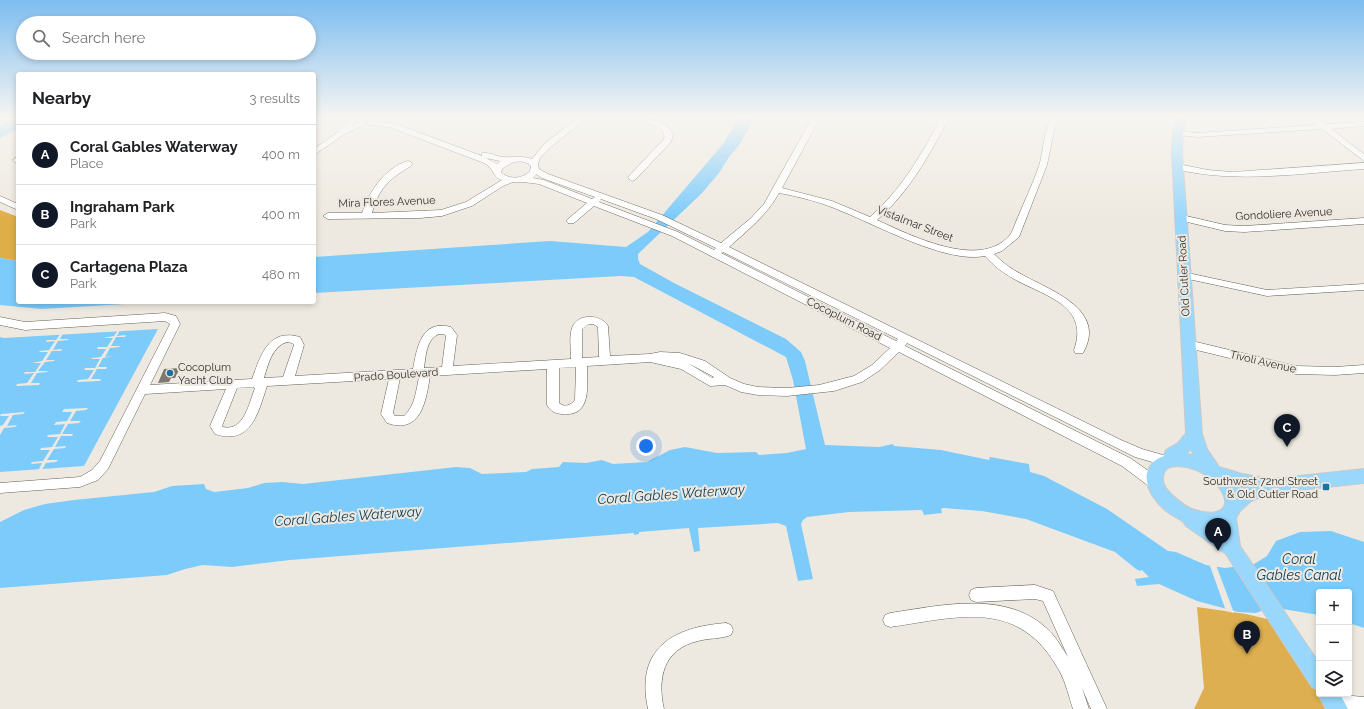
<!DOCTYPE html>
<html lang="en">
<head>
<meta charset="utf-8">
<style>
	body { margin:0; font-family:Raleway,sans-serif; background:#f6f6f6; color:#202124 }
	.controls { position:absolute; right:12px; bottom:12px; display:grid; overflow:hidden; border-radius:4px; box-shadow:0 2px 6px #0003 }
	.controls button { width:36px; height:36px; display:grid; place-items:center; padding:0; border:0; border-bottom:1px solid #e0e0e0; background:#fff; color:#202124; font:20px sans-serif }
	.you { position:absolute; left:646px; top:446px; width:14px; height:14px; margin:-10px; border:3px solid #fff; border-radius:50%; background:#1a73e8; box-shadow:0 0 0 6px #1a73e833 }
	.badge { display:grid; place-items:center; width:26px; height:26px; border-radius:50%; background:#111827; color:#fff; font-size:13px; font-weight:700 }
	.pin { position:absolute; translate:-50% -33px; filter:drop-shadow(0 1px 2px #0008) }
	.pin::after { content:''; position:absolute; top:21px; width:14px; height:12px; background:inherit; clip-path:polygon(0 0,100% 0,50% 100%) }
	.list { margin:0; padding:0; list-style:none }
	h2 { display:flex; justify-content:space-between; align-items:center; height:52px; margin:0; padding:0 16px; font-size:17px }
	h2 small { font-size:13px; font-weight:400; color:#757577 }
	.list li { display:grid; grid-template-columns:26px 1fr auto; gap:12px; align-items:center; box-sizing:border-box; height:60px; padding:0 16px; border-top:1px solid #e0e0e0 }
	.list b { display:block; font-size:15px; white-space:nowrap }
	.list p { margin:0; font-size:13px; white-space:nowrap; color:#757577 }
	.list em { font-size:13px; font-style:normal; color:#757577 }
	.icon { flex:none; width:22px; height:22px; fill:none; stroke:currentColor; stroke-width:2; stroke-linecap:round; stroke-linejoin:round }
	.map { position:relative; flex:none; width:1364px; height:709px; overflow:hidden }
	.search { position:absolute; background:#fff; box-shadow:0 2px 6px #0003; left:16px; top:16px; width:300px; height:44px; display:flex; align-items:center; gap:10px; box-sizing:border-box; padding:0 14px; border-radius:22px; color:#757577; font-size:15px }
	.panel { position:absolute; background:#fff; box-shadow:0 2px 6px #0003; left:16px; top:72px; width:300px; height:232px; border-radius:4px }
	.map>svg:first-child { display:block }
</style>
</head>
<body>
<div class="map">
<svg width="1364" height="709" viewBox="0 0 1364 709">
	<rect width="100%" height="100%" fill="#eee9e0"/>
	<path fill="#ddaf50" d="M1197 607 1246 614 1271 620 1328 709H1194L1204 688Z"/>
	<path fill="#deae49" d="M0 210 18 217V261L0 258Z"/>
	<path fill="#7ccbfb" d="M15 118H18V129L0 138V126Z
		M731 118H754L740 144 729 157 719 173 702 193 638 254V259L640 264 674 283 786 339 801 352 805 361 825 445 879 447 893 444 894 446 941 450 989 460 990 457 1029 464 1030 472 1044 476 1107 509 1168 551 1176 552 1206 565 1225 568 1254 564 1267 556 1276 541 1300 532 1331 531 1364 542V628L1349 623V592H1319V615L1283 609 1264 610 1256 613 1238 612 1197 601 1159 584 1137 586 1135 579 1149 577 1142 570 1140 571 1136 569 1115 552 1026 519 982 511 943 508 941 509 942 513 924 515 922 510 849 512 807 517 803 520 801 524 813 579 798 581 786 526 778 523 698 528 700 551 694 552 689 528 639 532V534L634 535V533L290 560 232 567 203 565 185 569 167 575 0 588V522L24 510 45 504 74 500 154 492 172 486 204 484 206 489 214 492 248 488 264 483 282 482 303 484 456 467 470 468 482 474 526 472 532 469 559 467 563 462 586 463 602 460 613 464 647 462 670 450 685 447 717 453 756 452 759 455 787 453 806 449 793 380 786 357 634 277 621 276 314 293V257L550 241 626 247 648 232 723 144 735 124Z
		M0 258 18 261V302H157L42 309 0 305Z
		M158 329 84 466 0 472V337L4 338Z"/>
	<path fill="#eee9e0" d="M118 330H120L117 336 126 335 125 337H116L111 346H120L119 347 110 348 105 357 114 356 103 358 98 367H107L106 369H97L91 379H101L100 381 77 382 78 380 88 379 94 370H84L85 368H95L100 359H91L92 358 101 357 106 349H97L98 347H107L113 338H103L114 336Z
		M61 333H63L60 339H69L68 340 58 341 53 350 62 349 61 351H52L46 360H55L54 361 45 362 38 371H48L47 372 37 373 31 383H40L39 385 16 386 17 384 27 383 34 373 24 374 25 372H35L41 363H32L42 361 48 352H39L40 351 49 350 55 341 46 342 47 340H56Z
		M88 408 86 410 76 411 70 421H81L79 423 68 424 62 434H73L72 436H61L55 447 66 446 65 448 54 449 47 460H58L56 462 46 463 41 471H38L42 463 31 464 32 462 43 461 50 450H40L41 448 52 447 58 437H47L48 435 60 434 65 424 54 425 56 422 67 421 72 412H62L64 409Z
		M25 412 23 414 13 415 7 426 17 425 15 427 4 428 0 435V426L3 425 9 416H0L1 414Z
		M1209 563 1216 565 1234 613 1226 611Z"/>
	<path fill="#7d7870" d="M180 368 175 378H171L169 382 158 383 164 369Z"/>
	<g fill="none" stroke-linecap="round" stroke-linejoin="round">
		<g stroke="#656058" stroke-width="1">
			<path id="minor" d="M348 118H354L355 120 352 125 363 121 367 123 345 134 314 155V149L338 132Z
				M465 118H474L468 122H465Z
				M578 118H587L551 147 540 158 538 164 539 169 548 174 662 215 721 243 751 218 764 204 812 118H820L782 188 832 201 870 217C902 189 921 155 941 118H949C929 156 909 192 877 220 910 235 979 270 1009 236 1013 232 1015 223 1018 217 1025 200 1033 183 1039 166 1044 150 1043 133 1051 118H1059L1055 126 1047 165 1019 237 1002 251 994 254C1002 262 1011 269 1021 274 1049 290 1108 309 1083 353H1075L1074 350C1090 305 1044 296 1014 279 1003 273 993 265 985 256 946 264 877 225 841 211 821 202 800 197 779 193 767 215 748 230 729 247L1121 440 1142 449 1170 457 1172 461 1170 465 1166 466 1135 457 907 343 905 346 1130 458 1160 479 1161 483 1160 487 1155 488 1150 487 1122 466 899 352 880 370 862 382 834 391 787 396 758 395 741 392 725 385 710 386 681 369 650 362 587 366C587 385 592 417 563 414 556 414 550 411 547 405V369L430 376C426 401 421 435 387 423L381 414 389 379 267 386C258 413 251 446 215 434L210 426 226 389 145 394 108 469 98 480 80 487 0 493V483L80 477 92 470 100 461 170 324 165 321 25 330 0 325V317L25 322 165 313 176 316 180 324 150 385 252 379C261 355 268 328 300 337L304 345 295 376 413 369C417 348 421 319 451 327L457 335 453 366 571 359C571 350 569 336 572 328 577 313 601 314 608 326L610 356 650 354 660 352 680 353 705 361 730 378 744 384 758 387 787 388 819 385 854 376 872 365 890 348 672 236 594 206 574 223H568L566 221 568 219 587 203 539 184 523 182H513L503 186 472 206 442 216 420 218 328 219 323 216 328 213H362C370 191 384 168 408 161L411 162 412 164 411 166C389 179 379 188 372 213L441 210 466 202 502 180C492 177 495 169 484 163L389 127 368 125V121L393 123 482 156V153C489 152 495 156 502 157 512 158 521 155 532 159L545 143ZM486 158 500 161 497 164ZM514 162C521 161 526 161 531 166L530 171C523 179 508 180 501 172L503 168ZM536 174 542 178 595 197 592 199 544 180 533 178ZM601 199 656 219 716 248 714 250 678 232 599 202ZM723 252 898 339 896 341 721 253ZM589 324H593L598 327 599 357 582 358V329ZM439 334H444L446 336 442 367 424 368C426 356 426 339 439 334ZM287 342 292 343 294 345 283 377 264 378C268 365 272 346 287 342ZM688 363 714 377 712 378ZM576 367 575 400C571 405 565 408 559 403V368ZM419 377C416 391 415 406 404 416H395L393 413 400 378ZM253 387 255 388C249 403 244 432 223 427L222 426 237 388Z
				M637 118C651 118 668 121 673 135L671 142 635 180 632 181 628 178 629 176 664 139C667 125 646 125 637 118Z
				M1309 118H1318L1326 124 1364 122V126L1331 129 1364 154V161L1322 129 1197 137 1178 135 1174 133 1178 131 1197 133 1317 125Z
				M17 157 18 163 14 162 13 160Z
				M1364 163V169C1301 173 1237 184 1175 169L1174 167 1178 164 1208 170 1232 172Z
				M0 196 18 204V210L0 202Z
				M1182 215 1225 225 1244 226 1364 218V224L1244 232 1225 231 1179 220 1177 218Z
				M1183 272 1267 290 1364 284V290L1267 296 1179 277 1178 275 1179 273Z
				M1188 340 1296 366 1335 367 1364 365V373L1335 375 1296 374 1184 347 1183 344 1184 341Z
				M1035 585 1053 591 1107 709H1091L1082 688 1089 709H1073C1069 697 1066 683 1060 672 1019 597 960 617 890 627L885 625 883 620 885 615 890 613C944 605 1013 588 1054 636 1059 642 1063 650 1068 657L1043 601 1035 599 976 602 971 600 969 595 971 590 976 588Z
				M726 623 731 625 733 630 731 635C721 639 709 638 698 641 663 649 657 679 664 709H648C635 649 672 627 726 623Z
				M1330 694 1364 697V709H1333L1326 707 1324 701 1326 695Z"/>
		</g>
		<g stroke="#cac9c9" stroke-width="2">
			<path id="major" d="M1177 118H1187L1183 133 1182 153 1202 434 1207 449 1219 467 1242 474 1271 479 1364 469V483L1271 493 1251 501 1240 511 1236 518 1240 546 1319 663V690L1312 687 1226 554 1186 526C1183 519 1178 519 1172 515 1159 507 1144 489 1147 473 1150 464 1155 459 1164 456L1166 450 1178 443 1186 433 1172 153 1173 133ZM1191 449 1194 455 1186 454ZM1178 466C1191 467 1202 471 1211 479 1236 501 1226 520 1195 510 1186 508 1179 501 1172 495 1167 490 1162 485 1163 477 1164 468 1170 466 1178 466ZM1238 486 1246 488 1240 491ZM1214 526H1220L1221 531Z
				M1319 692V694H1340L1348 709H1326L1318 694Z"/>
		</g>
		<use href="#minor" fill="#fff" fill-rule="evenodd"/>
		<use href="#major" fill="#99d8fc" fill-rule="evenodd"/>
	</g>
	<linearGradient id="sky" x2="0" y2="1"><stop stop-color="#7dbdf0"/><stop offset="0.54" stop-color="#f7f5f1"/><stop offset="1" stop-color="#f7f5f1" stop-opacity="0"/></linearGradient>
	<rect width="1364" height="218" fill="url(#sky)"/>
	<g fill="#1875a3" stroke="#eee9e0" stroke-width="1.5">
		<circle cx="170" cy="373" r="4"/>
		<rect x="1322" y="483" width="8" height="8" rx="2"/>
	</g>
	<g text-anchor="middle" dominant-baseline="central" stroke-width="4" stroke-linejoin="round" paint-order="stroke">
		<g font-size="11" fill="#33312e" stroke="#eee9e0">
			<text transform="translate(387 202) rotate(-2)">Mira Flores Avenue</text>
			<text transform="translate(1284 214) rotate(-3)">Gondoliere Avenue</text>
			<text transform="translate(915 224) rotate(21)">Vistalmar Street</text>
			<text transform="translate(1184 276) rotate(-93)">Old Cutler Road</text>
			<text transform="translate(844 319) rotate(27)">Cocoplum Road</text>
			<text transform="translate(1263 362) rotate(13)">Tivoli Avenue</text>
			<text transform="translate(396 375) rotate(-4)">Prado Boulevard</text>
		</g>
		<g font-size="11" fill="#33312e" stroke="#eee9e0" text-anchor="start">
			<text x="178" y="367">Cocoplum<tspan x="178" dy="13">Yacht Club</tspan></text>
			<text x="1318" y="481" text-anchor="end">Southwest 72nd Street<tspan x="1318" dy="13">&amp; Old Cutler Road</tspan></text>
		</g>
		<g font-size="14" font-style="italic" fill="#103d56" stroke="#eee9e0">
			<text transform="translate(671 494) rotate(-4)">Coral Gables Waterway</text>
			<text transform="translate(348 516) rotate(-4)">Coral Gables Waterway</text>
			<text x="1299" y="559">Coral<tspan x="1299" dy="16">Gables Canal</tspan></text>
		</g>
	</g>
</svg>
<div class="controls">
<button>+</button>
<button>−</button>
<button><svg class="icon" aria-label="layers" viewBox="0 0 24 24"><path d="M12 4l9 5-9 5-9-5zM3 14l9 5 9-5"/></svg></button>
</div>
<div class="you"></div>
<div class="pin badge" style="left:1218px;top:551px">A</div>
<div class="pin badge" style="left:1247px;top:654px">B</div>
<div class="pin badge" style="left:1287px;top:447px">C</div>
<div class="search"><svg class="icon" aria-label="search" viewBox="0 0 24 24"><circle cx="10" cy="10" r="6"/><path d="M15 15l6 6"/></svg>Search here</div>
<section class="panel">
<h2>Nearby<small>3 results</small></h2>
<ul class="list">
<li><span class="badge">A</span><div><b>Coral Gables Waterway</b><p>Place</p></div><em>400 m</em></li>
<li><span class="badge">B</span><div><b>Ingraham Park</b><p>Park</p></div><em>400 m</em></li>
<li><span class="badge">C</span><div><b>Cartagena Plaza</b><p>Park</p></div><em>480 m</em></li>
</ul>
</section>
</div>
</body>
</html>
